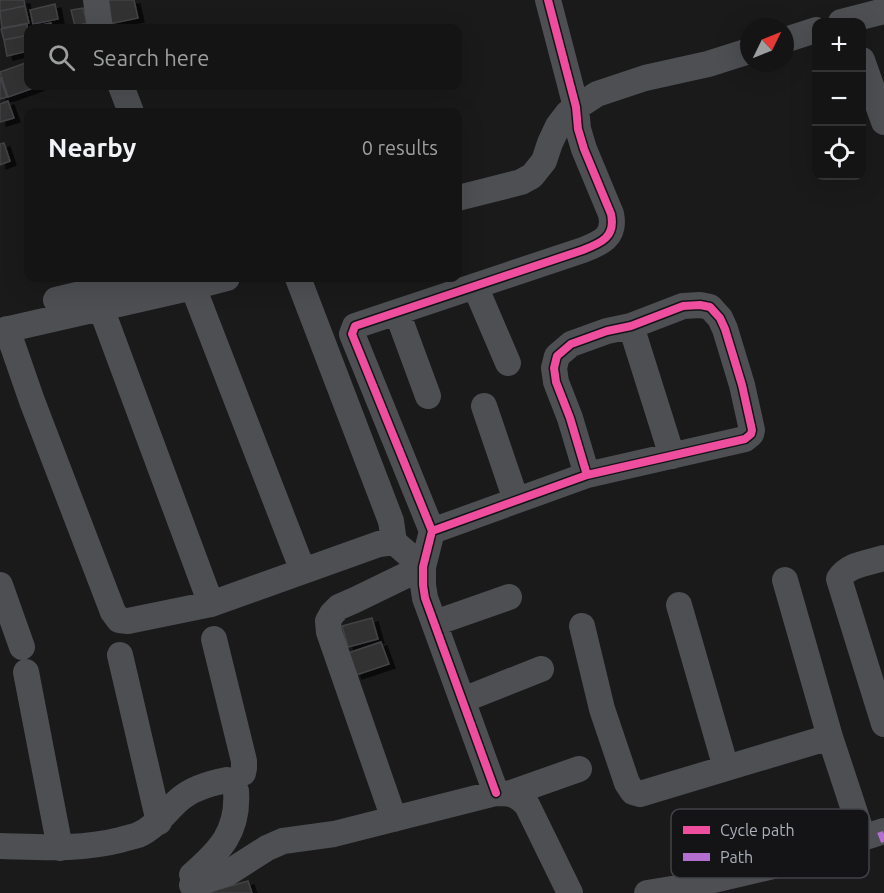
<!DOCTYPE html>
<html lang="en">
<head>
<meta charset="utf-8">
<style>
	body { margin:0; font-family:Ubuntu,sans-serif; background:#212122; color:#f1f3f6 }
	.controls { position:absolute; right:18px; top:18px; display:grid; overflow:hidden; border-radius:12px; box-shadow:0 6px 24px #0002 }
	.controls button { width:54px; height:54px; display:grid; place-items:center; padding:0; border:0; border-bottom:2px solid #333334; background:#141414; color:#f1f3f6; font:30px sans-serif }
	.compass { position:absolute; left:740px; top:18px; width:54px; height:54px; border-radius:50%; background:#141414; box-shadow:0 6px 24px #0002; rotate:47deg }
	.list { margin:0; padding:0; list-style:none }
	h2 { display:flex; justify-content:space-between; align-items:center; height:78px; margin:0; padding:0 24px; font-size:26px }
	h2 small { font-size:20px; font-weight:400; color:#9d9ea0 }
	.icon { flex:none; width:33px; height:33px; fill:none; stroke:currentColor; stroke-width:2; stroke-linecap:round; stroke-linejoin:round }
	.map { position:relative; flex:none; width:884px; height:893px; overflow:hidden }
	.search { position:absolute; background:#141414; box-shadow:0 6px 24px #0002; left:24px; top:24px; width:438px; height:66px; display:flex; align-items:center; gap:15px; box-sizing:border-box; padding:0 21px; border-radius:12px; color:#9d9ea0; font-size:22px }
	.panel { position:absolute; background:#141414; box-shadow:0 6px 24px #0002; left:24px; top:108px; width:438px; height:174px; border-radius:12px }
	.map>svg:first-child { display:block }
</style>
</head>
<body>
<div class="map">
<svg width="884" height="893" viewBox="0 0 884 893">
	<defs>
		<filter id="shadow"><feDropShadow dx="6" dy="4" stdDeviation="0" flood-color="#0009"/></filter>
	</defs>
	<rect width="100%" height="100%" fill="#1a1a1a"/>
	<path fill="#323232" stroke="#424346" stroke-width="1.5" filter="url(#shadow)" d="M0 0H24L25 6 0 11Z
		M99 0H134L138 18 104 25Z
		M55 4 58 19 33 24 30 10Z
		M25 6 29 23 2 28 0 11Z
		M83 8 87 23 75 26 71 10Z
		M51 23 52 28H33V27Z
		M27 24 28 35 4 40 1 29Z
		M87 24 88 28H67Z
		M28 35V51L7 56 4 40Z
		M28 62V86H39L8 97 0 72Z
		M0 77 7 97 0 99Z
		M8 101 14 118 0 122V104Z
		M4 143 10 161 0 165V144Z
		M372 618 378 639 348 647 342 626Z
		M381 642 389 664 356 675 348 653Z
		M248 881 252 893H206Z"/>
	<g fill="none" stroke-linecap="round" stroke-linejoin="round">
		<path stroke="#4d4f53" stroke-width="26" d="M96 0 100 28
			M841 22 884 11
			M785 40 816 30
			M862 60 884 122
			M121 86 131 112
			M458 198 521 182 532 176 544 161 550 143 558 126 568 113 597 94 645 78 708 64 749 51
			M298 278 391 521 394 542 423 567 355 600 339 607 332 614 328 621 329 632 394 819
			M475 286 508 363
			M193 287 303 571
			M56 300 149 278
			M101 308 211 604
			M397 312 428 396
			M631 326 672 456
			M7 329 32 401 113 612 119 620 128 621 211 604 379 544 394 542
			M0 331 193 287 227 278
			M484 406 516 500
			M432 531 587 475 745 439 751 434 752 430 742 385 725 329 720 318 710 307 700 305 683 306 631 326 607 331 571 344 557 356 554 368 556 382 570 418 587 475
			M884 558C868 563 848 564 839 579L884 724
			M785 580 830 737 863 837
			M0 585 22 647
			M679 605 726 768
			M435 623 509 597
			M582 626 602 709 627 783 633 792 640 794 830 737
			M214 639 244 761V768L243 773
			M120 655 159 822
			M26 672 60 848
			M463 700 541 669
			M496 793 425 598 423 585V567L432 531 352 334 355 326 583 250C601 243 616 237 611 214L584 149 578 129 576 107 548 0
			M511 793 579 769
			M0 846C40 847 81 850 120 840 126 838 132 837 138 835 156 827 166 811 180 799 193 788 211 783 227 780
			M192 875C220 851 239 831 236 791
			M192 885 228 873 267 848 283 841 334 834 496 793C511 793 516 794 527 805L570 893
			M647 893 684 887 773 866 884 831"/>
		<path stroke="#b36fd0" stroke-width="6" stroke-dasharray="12 6" stroke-linecap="butt" d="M880 832 884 842"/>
		<g stroke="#141416" stroke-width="11">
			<path id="cycleway" d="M432 531 587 475 745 439 751 434 752 430 742 385 725 329 720 318 710 307 700 305 683 306 631 326 607 331 571 344 557 356 554 368 556 382 570 418 587 475
				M496 793 425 598 423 585V567L432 531 352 334 355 326 583 250C601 243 616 237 611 214L584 149 578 129 576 107 548 0"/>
		</g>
		<use href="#cycleway" stroke="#ef4d9e" stroke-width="8"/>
	</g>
	<rect x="671" y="809" width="198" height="69" rx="9" fill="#141416" stroke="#414348" stroke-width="1.5"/>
	<rect x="683" y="826" width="27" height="8" fill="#ef4d9e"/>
	<rect x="683" y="853" width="27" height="8" fill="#b36fd0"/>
	<g font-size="16" fill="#abb0bb">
		<text x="720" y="836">Cycle path</text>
		<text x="720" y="863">Path</text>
	</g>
</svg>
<div class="controls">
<button>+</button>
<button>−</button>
<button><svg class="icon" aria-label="locate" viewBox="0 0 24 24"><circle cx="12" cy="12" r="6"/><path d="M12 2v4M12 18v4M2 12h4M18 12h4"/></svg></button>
</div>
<svg class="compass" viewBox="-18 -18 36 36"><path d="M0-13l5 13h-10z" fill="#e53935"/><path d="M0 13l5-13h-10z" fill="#9d9ea0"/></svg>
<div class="search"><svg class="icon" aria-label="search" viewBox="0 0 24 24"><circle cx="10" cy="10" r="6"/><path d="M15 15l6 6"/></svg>Search here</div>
<section class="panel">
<h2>Nearby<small>0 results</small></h2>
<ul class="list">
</ul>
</section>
</div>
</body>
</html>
